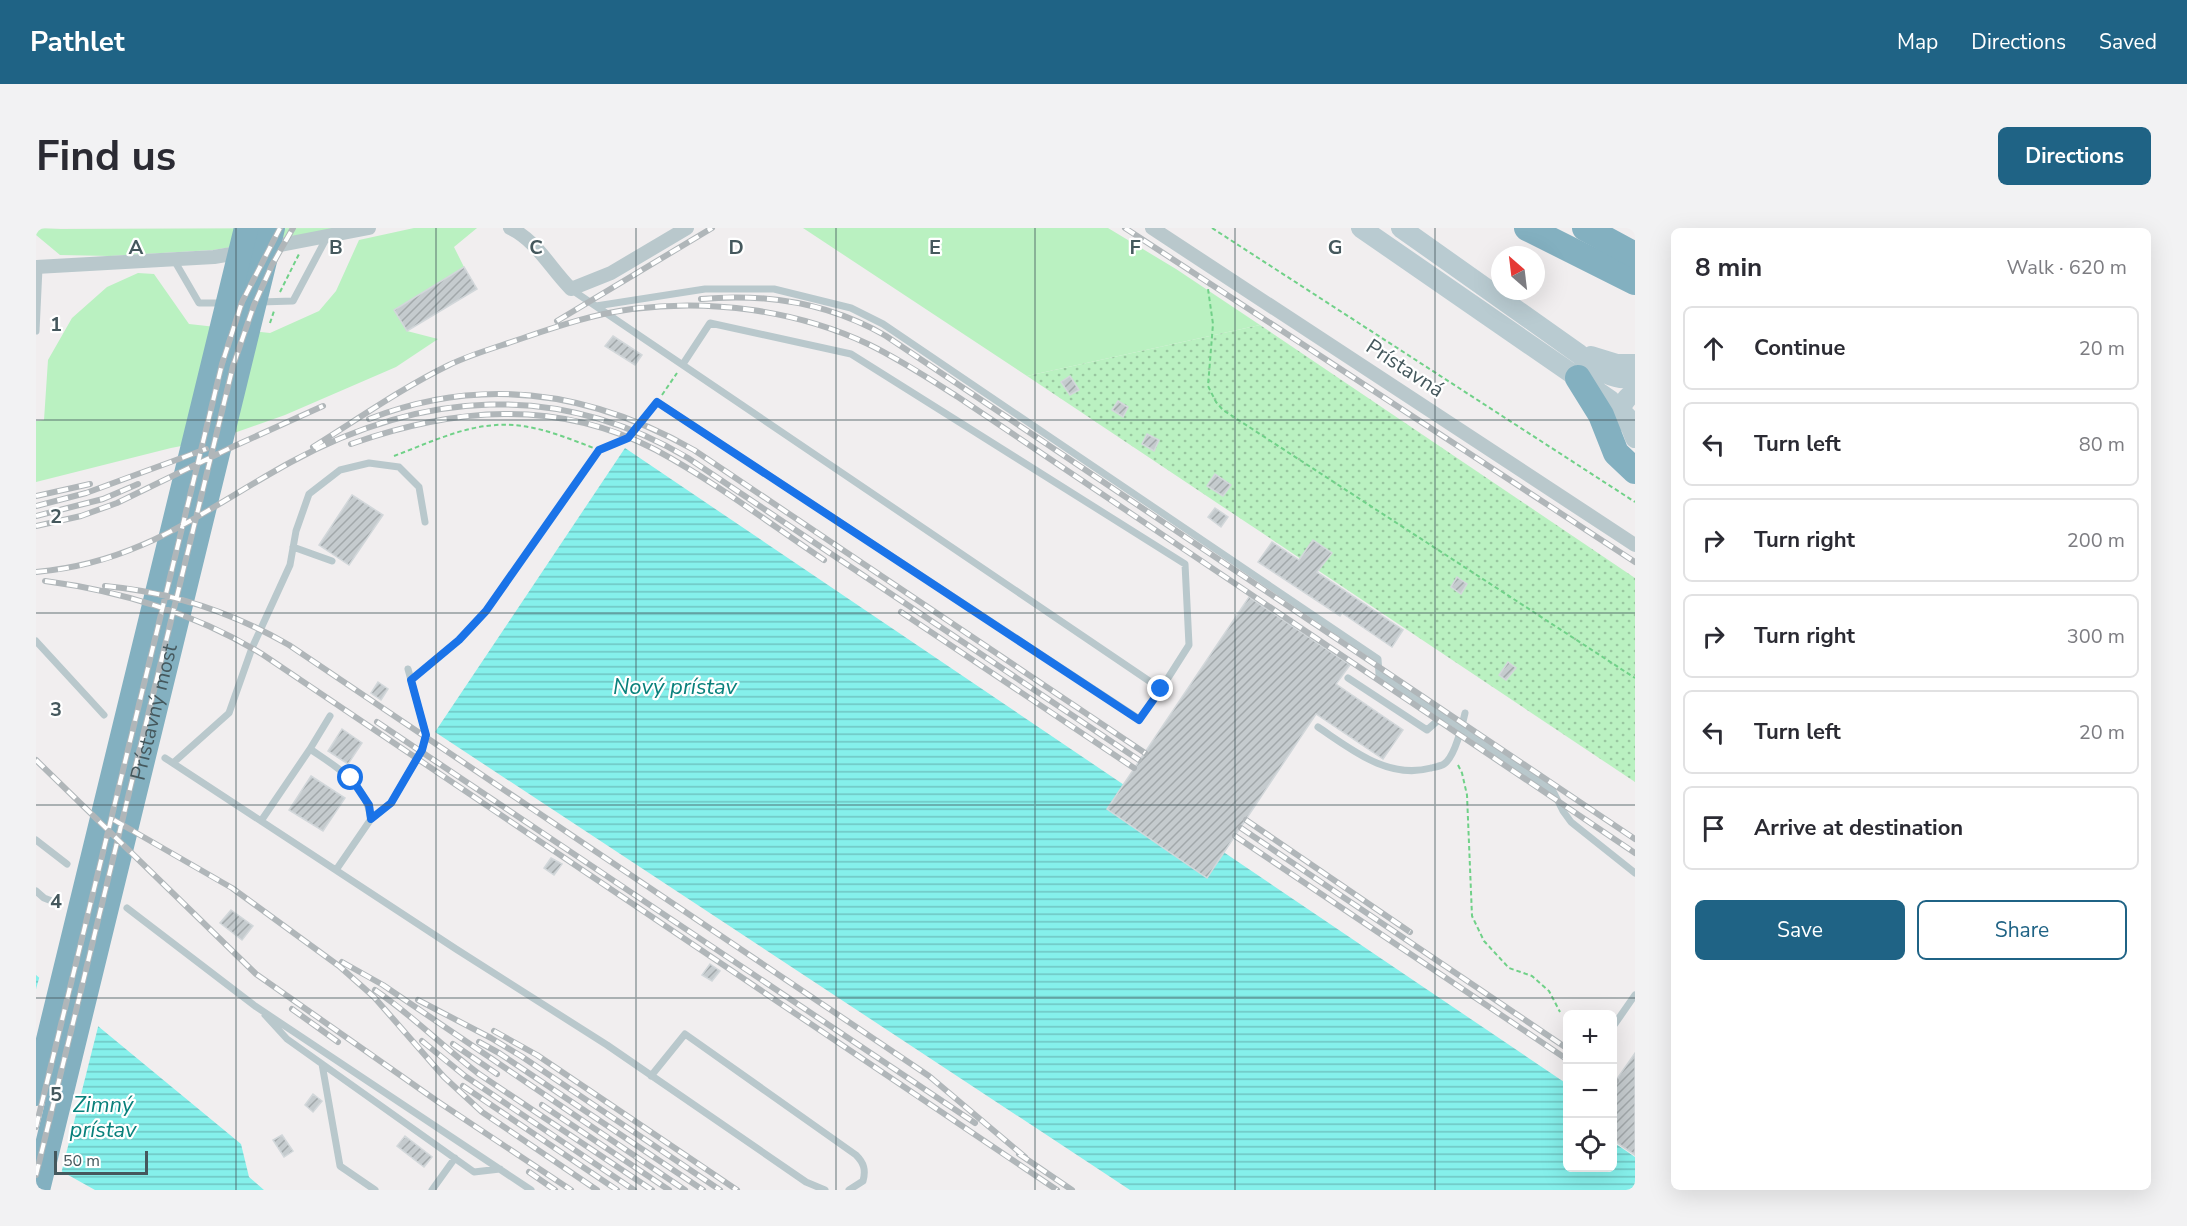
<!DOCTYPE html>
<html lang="en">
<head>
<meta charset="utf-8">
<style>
	body { margin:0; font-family:"Nunito Sans",sans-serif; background:#f2f2f3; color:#2b2b33 }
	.controls { position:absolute; right:18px; bottom:18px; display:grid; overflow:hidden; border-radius:9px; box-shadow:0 6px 24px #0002 }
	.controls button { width:54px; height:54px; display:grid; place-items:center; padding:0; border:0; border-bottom:2px solid #e1e1e2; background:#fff; color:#2b2b33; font:30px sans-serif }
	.compass { position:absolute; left:1455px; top:18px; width:54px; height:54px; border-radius:50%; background:#fff; box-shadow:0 6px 24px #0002; rotate:332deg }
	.scale { position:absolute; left:18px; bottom:15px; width:94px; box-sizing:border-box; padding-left:6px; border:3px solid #45585d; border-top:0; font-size:16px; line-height:21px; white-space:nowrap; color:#45585d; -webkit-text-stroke:4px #fff; paint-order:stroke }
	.stop { position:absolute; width:18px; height:18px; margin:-14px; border:4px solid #1a73e8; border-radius:50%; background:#fff }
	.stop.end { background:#1a73e8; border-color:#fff; box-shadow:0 2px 6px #0008 }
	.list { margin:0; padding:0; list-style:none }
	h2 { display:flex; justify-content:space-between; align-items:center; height:78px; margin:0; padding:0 24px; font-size:26px }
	h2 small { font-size:20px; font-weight:400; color:#7c7c81 }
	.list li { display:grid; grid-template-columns:39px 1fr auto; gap:18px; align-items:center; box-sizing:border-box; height:84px; margin:0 12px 12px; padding:0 12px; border:2px solid #e1e1e2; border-radius:9px }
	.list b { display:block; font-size:22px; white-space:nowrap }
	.list em { font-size:20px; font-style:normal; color:#7c7c81 }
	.actions { display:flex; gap:12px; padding:18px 24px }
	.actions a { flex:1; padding:14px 0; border:2px solid #1f6385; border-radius:9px; text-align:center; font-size:21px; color:#1f6385 }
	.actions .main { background:#1f6385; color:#fff }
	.icon { flex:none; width:33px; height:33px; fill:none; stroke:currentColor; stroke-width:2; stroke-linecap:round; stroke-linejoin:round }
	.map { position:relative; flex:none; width:1599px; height:962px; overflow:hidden; border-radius:9px }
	header { display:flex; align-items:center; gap:36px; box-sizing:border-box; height:84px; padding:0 30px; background:#1f6385; color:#fff }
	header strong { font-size:28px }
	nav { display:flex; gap:33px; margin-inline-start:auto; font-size:21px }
	.intro { display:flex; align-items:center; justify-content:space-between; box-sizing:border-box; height:144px; padding:0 36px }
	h1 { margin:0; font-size:42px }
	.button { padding:15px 27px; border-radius:9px; background:#1f6385; color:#fff; font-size:21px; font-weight:700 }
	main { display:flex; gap:36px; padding:0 36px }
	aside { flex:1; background:#fff; border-radius:9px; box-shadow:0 6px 24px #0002 }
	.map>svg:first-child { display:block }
</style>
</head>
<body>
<header>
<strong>Pathlet</strong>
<nav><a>Map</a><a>Directions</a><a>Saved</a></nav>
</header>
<div class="intro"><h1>Find us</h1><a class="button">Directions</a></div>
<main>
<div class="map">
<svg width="1599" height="962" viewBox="0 0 1599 962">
	<defs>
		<pattern id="garden-dots" width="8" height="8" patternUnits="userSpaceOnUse" patternTransform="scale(1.5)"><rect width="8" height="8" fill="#baf1c1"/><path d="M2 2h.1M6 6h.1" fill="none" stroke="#99c6a0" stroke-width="1.8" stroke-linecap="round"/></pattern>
		<pattern id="water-rules" width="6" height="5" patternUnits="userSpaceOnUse" patternTransform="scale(1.5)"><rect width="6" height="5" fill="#85f0eb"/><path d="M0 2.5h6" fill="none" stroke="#6fc5c2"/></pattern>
		<pattern id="building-hatch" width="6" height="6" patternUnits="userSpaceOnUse" patternTransform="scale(1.5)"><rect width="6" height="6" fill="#c5cbce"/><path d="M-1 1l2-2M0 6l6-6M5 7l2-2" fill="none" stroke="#a2a8aa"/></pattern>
	</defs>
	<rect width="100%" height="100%" fill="#f1eeef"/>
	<path fill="#baf1c1" d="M0 0 25 1 302 0 277 6 177 22 74 28 24 27 0 7Z
		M378 0H441L418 19 428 39 358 82 371 103 402 111 360 139 249 187 181 211 135 220 0 254V193L8 192 12 132 36 90 71 59 102 45 118 46 153 96 234 105 283 83 300 63 323 12Z
		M767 0H1072L1140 41 1224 97 991 148Z"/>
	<path fill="url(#garden-dots)" d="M1224 97 1599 350V554L991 148Z"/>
	<path fill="url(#water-rules)" d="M589 220 1531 856 1532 940H1576L1577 914 1599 929V962H1094L399 504Z
		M0 747 205 916 213 949 228 962H59L0 929Z"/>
	<path fill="#f1eeef" d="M4 747 63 795 25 946 0 932V761Z"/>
	<path fill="url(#building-hatch)" stroke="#d2d7da" stroke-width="1.5" d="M428 39 441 61 371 103 358 82Z
		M577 108 606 127 599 137 569 118Z
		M1034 148 1043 162 1034 167 1025 154Z
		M1082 173 1092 179 1087 189 1076 182Z
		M1111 206 1123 212 1118 223 1106 216Z
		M1179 246 1195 257 1187 268 1171 258Z
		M316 267 347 287 313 337 283 317Z
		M1179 280 1192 289 1185 299 1172 289Z
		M1277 312 1296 325 1281 344 1367 402 1356 419 1306 385 1304 388 1222 334 1236 314 1263 332Z
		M1421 349 1431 356 1425 366 1415 359Z
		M1213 369 1314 437 1300 456 1367 502 1347 531 1280 486 1171 650 1071 581Z
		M1472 434 1480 440 1470 452 1463 447Z
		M342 454 352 461 345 472 335 465Z
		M306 501 326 515 312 536 292 523Z
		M275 548 309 570 287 603 253 582Z
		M515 630 526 636 518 647 508 640Z
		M195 682 217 698 206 712 184 695Z
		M674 736 684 743 676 753 666 747Z
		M1599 825V927L1576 911V858Z
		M277 866 286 873 277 884 269 877Z
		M246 907 257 923 248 929 237 912Z
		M369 908 396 929 388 939 361 918Z"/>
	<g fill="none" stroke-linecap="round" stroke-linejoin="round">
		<path stroke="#70d188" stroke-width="2" stroke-dasharray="4.5 3" stroke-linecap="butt" d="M1176 0 1599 274
			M1174 54 1172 61 1177 96 1172 158 1180 174 1187 182 1599 450
			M244 64 263 26
			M234 95 238 83
			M626 167 641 145
			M358 228C390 216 425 199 460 197 495 194 531 210 563 222L592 210 615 181
			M383 445 423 412 450 383 563 222
			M1422 537 1426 545 1431 567 1436 688 1448 713 1473 740 1496 748 1513 763 1524 784"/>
		<path stroke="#b9c8cc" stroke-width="7" d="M138 32 163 75H189
			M536 62 1125 461 1103 491 621 174
			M224 74 257 73 291 9
			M560 78 669 61H738L815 80 847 96 1342 431 1343 446 1407 488
			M0 103 3 40
			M647 136 674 95 815 126 1149 336 1153 417 1125 461
			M257 319 296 333
			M0 413 68 487
			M1312 450 1391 502 1407 488 1517 563 1527 583 1535 594 1599 645
			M1282 499C1315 521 1352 552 1395 540 1399 539 1405 538 1408 536 1419 529 1426 498 1429 485
			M274 521 294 488
			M129 530 420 721 571 817 770 954 789 962
			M137 535 193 485 216 420 254 337 260 303 273 266 304 242 333 235 363 239 383 259 389 294
			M335 591 355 575 386 522 390 507 372 441
			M225 593 274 521C302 540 330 555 335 591L300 642
			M0 612 31 636
			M0 663 8 670 21 675
			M91 680 219 778 495 962
			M229 787 251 811 438 944 464 941
			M1576 800 1599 767
			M286 836 304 938 339 962
			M615 848 649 806 820 927C828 935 830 942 827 953L813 962
			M396 962 419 930"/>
		<path stroke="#b9c8cc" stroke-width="14" d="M474 0C501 13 514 40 535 61L575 45 651 0
			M1116 0 1599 317
			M229 20 333 0
			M0 39 178 29 207 24"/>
		<path stroke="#b9cbd1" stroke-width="20" d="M1325 0 1574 172 1591 189 1599 210
			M1365 0 1543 126C1560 140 1576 155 1599 149
			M1555 128 1581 136H1599
			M1582 194C1584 181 1587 171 1599 164"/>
		<g stroke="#83b0c0" stroke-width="26">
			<path d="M1491 0 1599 54"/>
			<path d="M1549 0 1599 27"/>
			<path d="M1542 150 1565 187 1580 225 1599 243"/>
			<path d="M0 865 211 0"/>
			<path id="s1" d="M1 962 236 0"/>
		</g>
		<g stroke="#b0b6b9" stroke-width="6">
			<path id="rail" d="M1089 0 1599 334
				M665 71C731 65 793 75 850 108L1599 611
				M521 93 676 0
				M333 191C446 147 554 163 658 222L1109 525
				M315 216C417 180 520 170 620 222 679 254 733 295 788 332
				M277 219C322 191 366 160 413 137 438 125 465 118 490 109 525 97 559 86 596 81 674 71 760 82 832 116 863 131 892 150 922 169L1599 625
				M0 268 54 256
				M0 278 50 265 170 221
				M0 288 67 271 102 256
				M0 298 45 288 81 275 194 220 287 178
				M0 344C106 335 167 282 255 234 386 163 522 153 652 230L1103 532
				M9 353C85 363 160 386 226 426L1021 962
				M69 358C134 364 196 384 253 417L893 848 989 929
				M865 384 1098 540
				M341 494 939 895
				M0 532 220 746 401 873 535 962
				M78 592 196 660 303 738 338 769 408 849 446 884 561 962
				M1210 592 1374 704
				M1205 600 1532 821
				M1199 608 1532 832
				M306 734 347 757 649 962
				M339 762C376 787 407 819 443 846L616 962
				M382 772 455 810 485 828 684 962
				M256 781 302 814
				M458 803 501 827 701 962
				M386 813 429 848 598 962
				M443 814 463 825 667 962
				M417 816 461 846
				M1576 851 1580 853
				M427 858 581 962
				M506 877 633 962
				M0 899 186 136 206 74 244 0
				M983 926 1036 962
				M493 944 519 962
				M0 947 197 138 218 77 236 37 257 0"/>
		</g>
		<use href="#rail" stroke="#fff" stroke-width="4" stroke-dasharray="11" stroke-linecap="butt"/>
	</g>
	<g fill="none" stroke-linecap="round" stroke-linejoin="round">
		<path stroke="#1a73e8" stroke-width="8" d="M315 550 333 577 335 591 355 575 386 522 390 507 375 452 423 412 450 383 563 222 592 210 621 174 1103 492 1125 461"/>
	</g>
	<path fill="none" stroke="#45585d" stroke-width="1.5" stroke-opacity="0.55" d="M200 0V962M400 0V962M600 0V962M800 0V962M999 0V962M1199 0V962M1399 0V962M0 192H1599M0 385H1599M0 577H1599M0 770H1599"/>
	<g text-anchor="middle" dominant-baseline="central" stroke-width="4.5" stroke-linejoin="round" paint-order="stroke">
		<g font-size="21" fill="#45585d" stroke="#fff">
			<text transform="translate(1369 140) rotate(33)">Prístavná</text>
			<text stroke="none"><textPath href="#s1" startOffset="492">Prístavný most</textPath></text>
		</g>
		<g font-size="22" font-style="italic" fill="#09807b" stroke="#fff">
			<text x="639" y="459">Nový prístav</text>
			<text x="67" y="877">Zimný<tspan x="67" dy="25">prístav</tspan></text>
		</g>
	</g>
	<g font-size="20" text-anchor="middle" font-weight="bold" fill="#45585d" stroke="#fff" stroke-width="4.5" stroke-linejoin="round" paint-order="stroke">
		<text x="100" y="26">A</text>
		<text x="300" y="26">B</text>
		<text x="500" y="26">C</text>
		<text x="700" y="26">D</text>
		<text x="899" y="26">E</text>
		<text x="1099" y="26">F</text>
		<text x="1299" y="26">G</text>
		<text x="20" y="103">1</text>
		<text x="20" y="295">2</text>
		<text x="20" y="488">3</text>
		<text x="20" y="680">4</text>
		<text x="20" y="873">5</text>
	</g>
</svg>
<div class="controls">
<button>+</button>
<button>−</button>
<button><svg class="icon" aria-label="locate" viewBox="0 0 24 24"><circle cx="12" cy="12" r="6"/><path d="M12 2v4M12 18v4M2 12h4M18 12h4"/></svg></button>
</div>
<svg class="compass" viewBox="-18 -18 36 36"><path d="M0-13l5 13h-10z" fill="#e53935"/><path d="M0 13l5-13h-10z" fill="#7c7c81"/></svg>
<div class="scale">50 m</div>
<div class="stop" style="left:315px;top:550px"></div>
<div class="stop end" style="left:1125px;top:461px"></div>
</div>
<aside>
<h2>8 min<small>Walk · 620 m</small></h2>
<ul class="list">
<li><svg class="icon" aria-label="ahead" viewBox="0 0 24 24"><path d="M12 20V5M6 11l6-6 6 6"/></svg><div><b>Continue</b></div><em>20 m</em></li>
<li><svg class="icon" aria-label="left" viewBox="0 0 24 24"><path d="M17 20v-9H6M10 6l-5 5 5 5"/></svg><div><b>Turn left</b></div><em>80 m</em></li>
<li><svg class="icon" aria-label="right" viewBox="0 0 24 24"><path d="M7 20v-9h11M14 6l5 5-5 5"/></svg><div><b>Turn right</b></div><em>200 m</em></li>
<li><svg class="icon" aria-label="right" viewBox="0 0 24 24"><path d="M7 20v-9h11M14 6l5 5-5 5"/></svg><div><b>Turn right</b></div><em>300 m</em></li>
<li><svg class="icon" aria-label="left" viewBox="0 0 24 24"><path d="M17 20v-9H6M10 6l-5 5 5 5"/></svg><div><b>Turn left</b></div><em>20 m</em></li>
<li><svg class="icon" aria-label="arrive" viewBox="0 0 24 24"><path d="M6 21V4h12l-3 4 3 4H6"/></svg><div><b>Arrive at destination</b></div></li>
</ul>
<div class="actions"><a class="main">Save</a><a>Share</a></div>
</aside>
</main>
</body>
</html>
